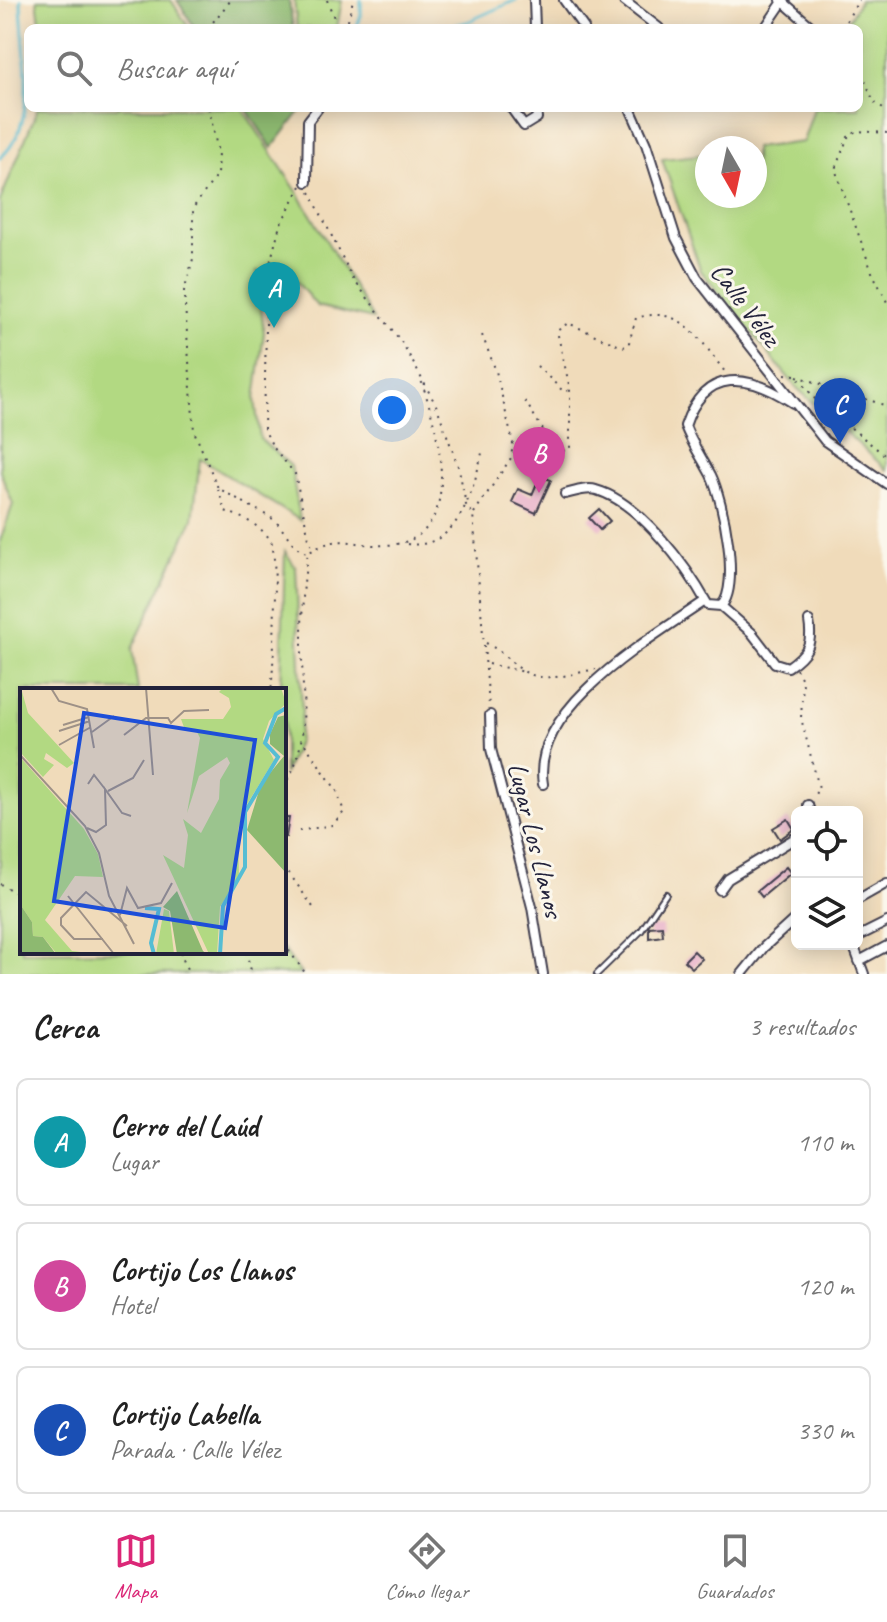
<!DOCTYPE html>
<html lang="es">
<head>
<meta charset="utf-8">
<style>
	body { margin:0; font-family:Caveat,sans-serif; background:#f6f6f6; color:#222 }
	.controls { position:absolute; right:24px; bottom:24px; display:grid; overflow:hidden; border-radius:12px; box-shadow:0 4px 20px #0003 }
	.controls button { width:72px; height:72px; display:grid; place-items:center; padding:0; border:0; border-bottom:2px solid #e0e0e0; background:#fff; color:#222; font:40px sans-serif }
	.compass { position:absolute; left:695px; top:136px; width:72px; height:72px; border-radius:50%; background:#fff; box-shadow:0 4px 20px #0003; rotate:171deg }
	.you { position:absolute; left:392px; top:410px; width:28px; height:28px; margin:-20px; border:6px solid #fff; border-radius:50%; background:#1a73e8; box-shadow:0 0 0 12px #1a73e833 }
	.badge { display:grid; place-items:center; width:52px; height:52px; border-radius:50%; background:#db2777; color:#fff; font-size:26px; font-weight:700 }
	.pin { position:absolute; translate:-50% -66px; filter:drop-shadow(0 2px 4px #0008) }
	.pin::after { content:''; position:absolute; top:42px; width:28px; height:24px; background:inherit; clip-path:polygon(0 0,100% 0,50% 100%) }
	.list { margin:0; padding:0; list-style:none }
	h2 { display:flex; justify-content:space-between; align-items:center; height:104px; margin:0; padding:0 32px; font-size:34px }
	h2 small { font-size:26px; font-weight:400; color:#767676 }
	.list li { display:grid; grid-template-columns:52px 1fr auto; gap:24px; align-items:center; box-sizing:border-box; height:128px; margin:0 16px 16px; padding:0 16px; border:2px solid #e0e0e0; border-radius:12px }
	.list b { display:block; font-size:30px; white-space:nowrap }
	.list p { margin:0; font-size:26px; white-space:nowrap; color:#767676 }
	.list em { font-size:26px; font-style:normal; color:#767676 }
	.icon { flex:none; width:44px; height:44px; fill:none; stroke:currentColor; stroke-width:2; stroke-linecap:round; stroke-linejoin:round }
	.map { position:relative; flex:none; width:887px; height:974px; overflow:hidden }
	.search { position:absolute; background:#fff; box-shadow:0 4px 20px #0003; left:24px; right:24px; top:24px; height:88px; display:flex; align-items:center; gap:20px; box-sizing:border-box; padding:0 28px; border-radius:12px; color:#767676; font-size:30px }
	.sheet { height:536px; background:#fff }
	nav { display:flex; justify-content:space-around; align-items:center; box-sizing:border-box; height:112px; border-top:2px solid #e0e0e0; background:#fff; font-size:22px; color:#767676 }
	nav a { display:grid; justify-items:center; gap:4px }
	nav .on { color:#db2777 }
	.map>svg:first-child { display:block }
</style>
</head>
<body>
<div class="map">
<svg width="887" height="974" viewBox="0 0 887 974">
	<rect width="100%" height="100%" fill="#fbf7ec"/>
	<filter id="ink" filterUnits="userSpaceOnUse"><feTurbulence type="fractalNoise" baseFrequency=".0125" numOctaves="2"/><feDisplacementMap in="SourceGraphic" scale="16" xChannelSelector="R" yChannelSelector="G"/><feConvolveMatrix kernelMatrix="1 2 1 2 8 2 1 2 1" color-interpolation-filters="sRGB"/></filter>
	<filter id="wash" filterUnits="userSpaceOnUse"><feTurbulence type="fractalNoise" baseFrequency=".006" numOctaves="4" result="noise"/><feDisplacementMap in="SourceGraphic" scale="32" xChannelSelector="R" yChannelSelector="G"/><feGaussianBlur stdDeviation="1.8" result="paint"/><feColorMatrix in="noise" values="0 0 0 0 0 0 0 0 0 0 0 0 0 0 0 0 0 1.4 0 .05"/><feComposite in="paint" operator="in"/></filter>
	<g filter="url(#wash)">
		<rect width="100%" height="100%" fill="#f0dbba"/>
		<path fill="#b2d982" stroke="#6a7e5e" stroke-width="2" d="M37 0H171L189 28H41Z
			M294 0H342L337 28H297Z
			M860 0H887V470L796 387 701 271 662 159 707 154V196H755L754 148 803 142 814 108H859V28H844Z
			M38 108H242L298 193 373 319 317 306 290 274 257 271 264 333 255 399 260 439 291 466 300 520 200 459 193 519 132 649 138 690H22V952L284 950 301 974H0V541L13 504 0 471V201Z
			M285 551 296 568 302 712 298 742 284 774V690H281Z"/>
		<path fill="#8db970" stroke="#586e56" stroke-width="2" d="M177 0H289L293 28H195Z
			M246 108H303L272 148Z"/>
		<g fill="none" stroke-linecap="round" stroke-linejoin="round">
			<path stroke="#56bdd3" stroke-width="3" d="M356 28 361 16V0
				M445 28 467 22 516 0
				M0 158C42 122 21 50 21 0"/>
		</g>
		<g id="blocks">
			<path fill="#e8aec7" d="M540 476 551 480 536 513 512 502 518 489 532 495Z
				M599 509 610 521 600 530 589 518Z
				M284 818H289L286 837H284Z
				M788 819 794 829 780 839 773 828Z
				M786 867 791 873 762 897 757 891Z
				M662 926 663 936 649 938V927Z
				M694 951 702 959 692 968 684 961Z"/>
		</g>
	</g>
	<g filter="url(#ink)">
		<use href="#blocks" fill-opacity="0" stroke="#413e4e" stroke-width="2"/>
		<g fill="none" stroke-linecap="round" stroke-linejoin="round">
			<g stroke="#413e4e" stroke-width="8">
				<path id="lane" d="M597 974 641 931 666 894"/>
			</g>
			<g stroke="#413e4e" stroke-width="12">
				<path id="street" d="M534 0 535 28
					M564 0 584 28
					M623 0 659 28
					M781 0 813 28
					M765 28 784 0
					M511 108 524 126 537 118 536 108
					M630 108 646 144 676 238 697 278 825 441 887 484
					M307 182 308 121 318 108
					M565 494C574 492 587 487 596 490 640 502 687 567 708 605L721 606C741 587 723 500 711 475 702 458 692 444 685 426 705 366 749 374 793 403
					M721 606 752 633 775 663 788 667C807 654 813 645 809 621
					M490 715 491 749 532 907 543 974
					M543 784C530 707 652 638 705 601
					M808 805 810 812
					M720 890 728 879 797 837
					M857 900 887 883
					M857 937 887 922
					M853 944 864 974
					M859 961 887 946
					M742 974 764 947 797 917"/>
			</g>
			<path stroke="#413e4e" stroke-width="2" stroke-dasharray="2 6" stroke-linecap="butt" d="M327 0 338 28
				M208 28 231 0
				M346 28 353 0
				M842 28 859 0
				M859 66 874 102 887 112
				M209 108 218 153 217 175 193 208V259L184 291 194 431 218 488 275 520 296 547 306 553
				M887 133 856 131 848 137 835 169 872 272 887 302
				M301 186 280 225 267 275 264 429 273 447 295 474 310 543 315 549
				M310 192 353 279 403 344 437 407 459 469 466 505 473 514 489 706
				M537 366 564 392 569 390
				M785 374 796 375 815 399 887 457
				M797 376 887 406
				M525 401 553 446 563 451 570 448V389L557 331 568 323 622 347 628 346 636 318C684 304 700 341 726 373
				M218 489 225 511C241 517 261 525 271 541 278 553 274 671 271 690
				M474 513 511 458 513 443 496 371 482 335
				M407 544C460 551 474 486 483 449
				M486 643C502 651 512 665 527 673 548 683 574 673 596 669
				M488 664 525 672
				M796 669 803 681 801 718 819 788 813 797
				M284 786C311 745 302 698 302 653 302 620 302 585 308 553 343 531 351 547 386 545 469 542 438 429 421 380
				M299 831 332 825 344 812 337 791 302 740
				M0 834V842
				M284 866 313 907
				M22 877 19 876 22 880
				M0 884 22 896
				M284 944 306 974
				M180 952 189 974
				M246 952 252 974"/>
			<use href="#lane" stroke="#fff" stroke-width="4"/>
			<use href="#street" stroke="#fff" stroke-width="8"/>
		</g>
	</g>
	<g text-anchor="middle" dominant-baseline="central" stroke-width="6" stroke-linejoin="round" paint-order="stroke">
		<g font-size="28" fill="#22223b" stroke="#fbf7ec">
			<text transform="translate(746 304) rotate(53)">Calle Vélez</text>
			<text transform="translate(536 840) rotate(76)">Lugar Los Llanos</text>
		</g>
	</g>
	<g transform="translate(20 688)">
		<rect width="266" height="266" fill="#f0dbba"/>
		<path d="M1 0 8 25 54 75 47 80 26 65 24 71 34 77 23 89 0 64ZM203 0H261L266 15 249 33 243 51 254 72 223 123 218 142 219 189 200 219 197 266H189L143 167 164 180 168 147 163 131 181 145 199 111 200 92 210 75 207 69 179 88 167 125 180 50 176 42H165L161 31H203L211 19 209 10 199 4ZM0 69 64 141 78 166 83 189 55 188 25 232 52 263 78 266H37L23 249 13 248 12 234 0 216ZM144 221 149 223 154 266H136Z" fill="#b2d982"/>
		<path d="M266 27V185L227 142 241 96 264 68 250 56V46L258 29ZM157 203 183 263 187 266H157L150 223 143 219ZM0 216 12 234 13 248 23 249 36 266H0Z" fill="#8db970"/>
		<path fill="none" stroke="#56bdd3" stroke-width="4" d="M125 220 139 221 131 255 134 266M200 266 203 218 225 179V124L258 69 245 55 256 26 266 20"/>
		<path fill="none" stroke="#9e9187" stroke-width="2" d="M31 0 39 13 67 21 74 60M126 0 133 87M43 37 69 29M39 43 70 33M72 44 94 28M104 47 126 30H148L151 35 164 23 189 22M39 57 71 39M0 67 65 138 79 165 89 208 114 256M68 96 74 87 85 101M88 103 113 90 124 72M67 140 76 144 86 137 85 101 102 125 111 128M48 208 94 266M100 227 107 200 118 220 141 215 152 195M83 251H54L41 237V230L66 204 107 238"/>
		<path fill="#1d4ed8" fill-opacity="0.15" stroke="#1d4ed8" stroke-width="4" d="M64 25 235 52 205 240 34 213Z"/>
		<rect width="266" height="266" fill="none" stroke="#22223b" stroke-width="4"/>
	</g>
</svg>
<div class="controls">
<button><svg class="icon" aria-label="locate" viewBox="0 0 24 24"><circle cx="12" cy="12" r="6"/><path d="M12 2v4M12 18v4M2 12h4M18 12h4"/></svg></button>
<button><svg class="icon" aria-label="layers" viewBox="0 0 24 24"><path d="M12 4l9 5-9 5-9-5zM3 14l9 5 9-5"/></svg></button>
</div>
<svg class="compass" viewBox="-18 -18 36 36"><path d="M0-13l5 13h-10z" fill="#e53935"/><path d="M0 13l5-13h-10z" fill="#767676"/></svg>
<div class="you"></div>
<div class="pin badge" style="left:274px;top:328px;background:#0f9aa8">A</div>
<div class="pin badge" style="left:539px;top:493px;background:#d1479c">B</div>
<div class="pin badge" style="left:840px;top:444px;background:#1a4fb4">C</div>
<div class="search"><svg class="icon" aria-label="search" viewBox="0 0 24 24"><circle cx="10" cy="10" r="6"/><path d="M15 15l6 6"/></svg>Buscar aquí</div>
</div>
<section class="sheet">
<h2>Cerca<small>3 resultados</small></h2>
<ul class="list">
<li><span class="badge" style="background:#0f9aa8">A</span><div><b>Cerro del Laúd</b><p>Lugar</p></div><em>110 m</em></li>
<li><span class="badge" style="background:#d1479c">B</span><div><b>Cortijo Los Llanos</b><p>Hotel</p></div><em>120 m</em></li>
<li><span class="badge" style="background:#1a4fb4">C</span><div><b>Cortijo Labella</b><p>Parada · Calle Vélez</p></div><em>330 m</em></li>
</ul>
</section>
<nav>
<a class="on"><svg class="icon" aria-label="map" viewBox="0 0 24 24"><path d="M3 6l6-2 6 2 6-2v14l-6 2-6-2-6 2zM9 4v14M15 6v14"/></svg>Mapa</a>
<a><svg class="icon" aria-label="directions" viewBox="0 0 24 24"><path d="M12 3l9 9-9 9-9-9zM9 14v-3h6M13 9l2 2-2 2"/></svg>Cómo llegar</a>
<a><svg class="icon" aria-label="saved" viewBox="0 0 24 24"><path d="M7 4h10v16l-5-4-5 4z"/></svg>Guardados</a>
</nav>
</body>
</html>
